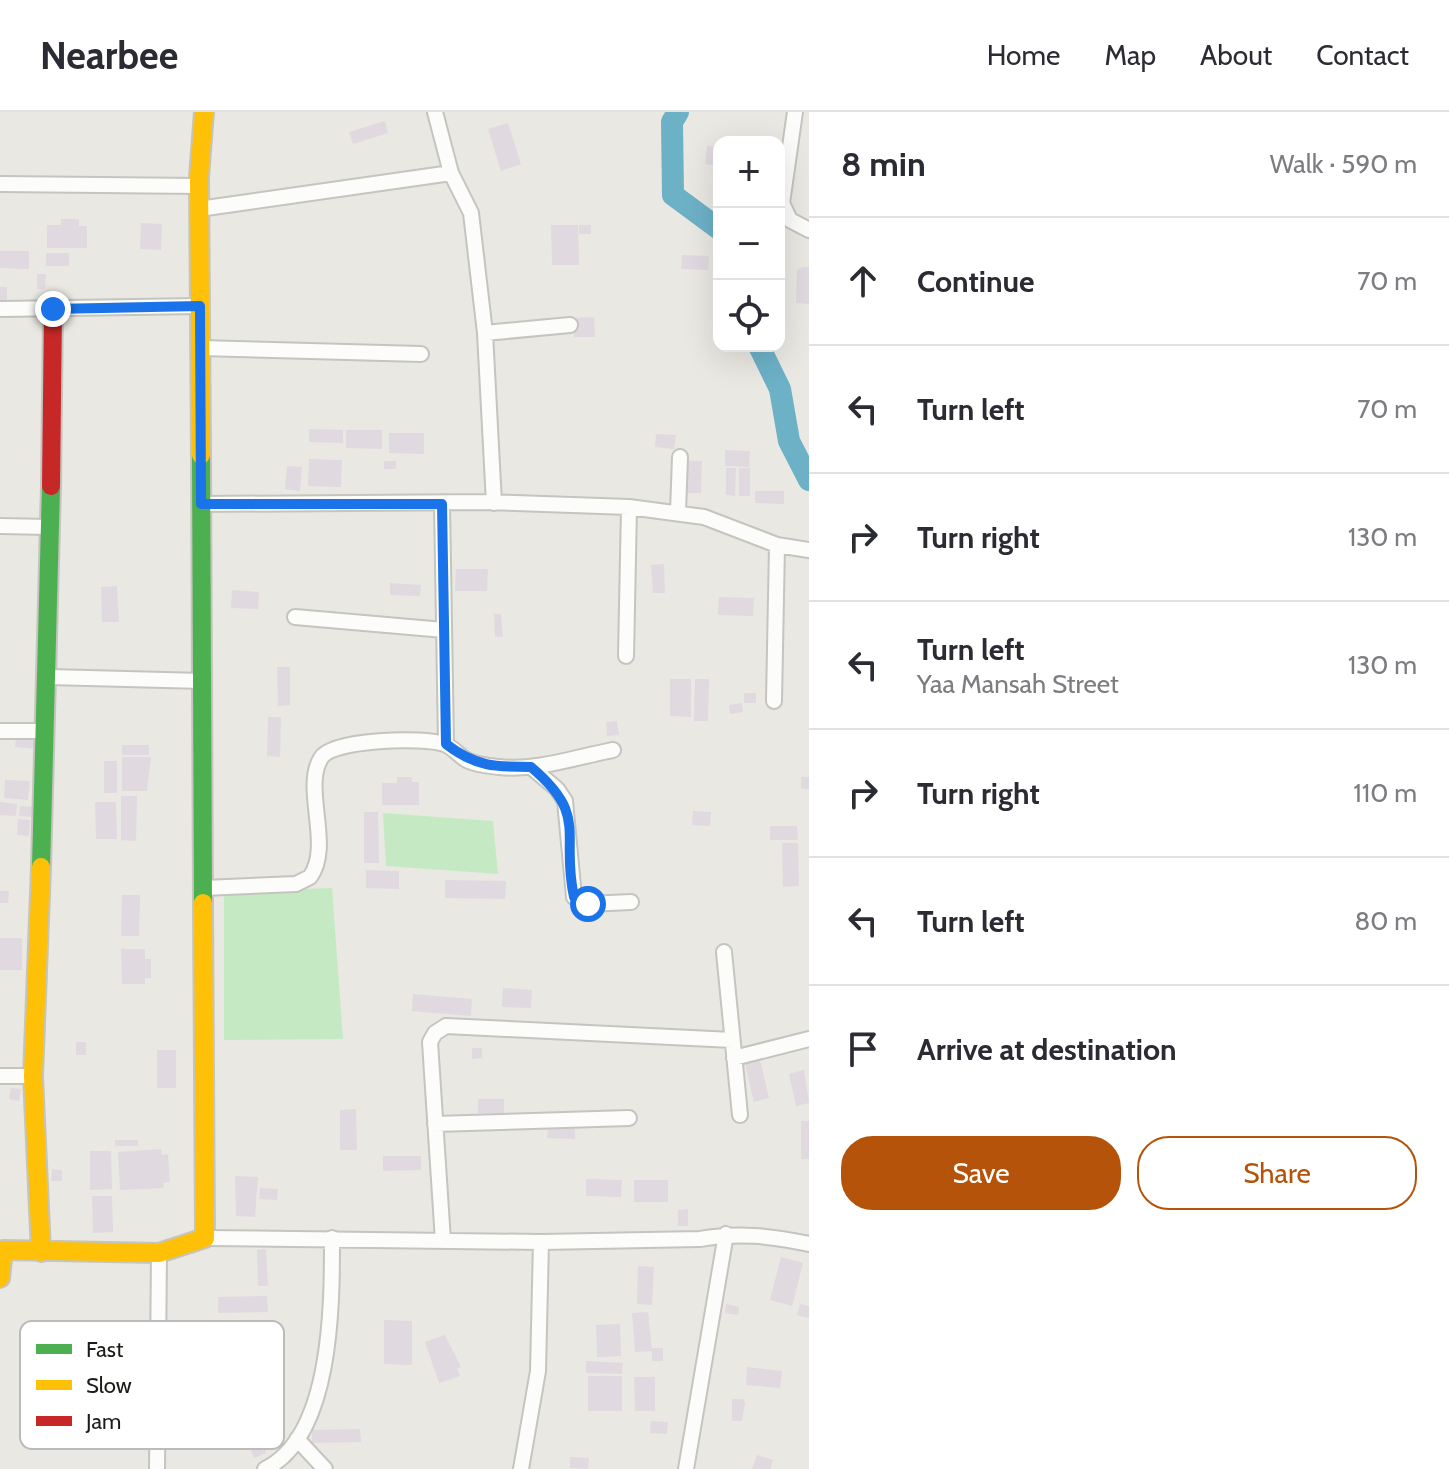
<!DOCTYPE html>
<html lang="en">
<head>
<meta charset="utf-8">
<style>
	body { margin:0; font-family:Cabin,sans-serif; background:#f7f7f7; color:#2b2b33 }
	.controls { position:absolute; right:24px; top:24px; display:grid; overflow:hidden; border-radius:16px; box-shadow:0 8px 32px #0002 }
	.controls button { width:72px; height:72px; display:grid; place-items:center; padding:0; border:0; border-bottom:2px solid #e1e1e2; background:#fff; color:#2b2b33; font:40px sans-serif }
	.stop { position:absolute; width:24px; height:24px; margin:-18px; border:6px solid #1a73e8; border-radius:50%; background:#fff }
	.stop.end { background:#1a73e8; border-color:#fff; box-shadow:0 2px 8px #0008 }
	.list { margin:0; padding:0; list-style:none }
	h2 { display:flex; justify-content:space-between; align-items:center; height:104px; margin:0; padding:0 32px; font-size:34px }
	h2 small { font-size:26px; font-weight:400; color:#7c7c81 }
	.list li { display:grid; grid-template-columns:52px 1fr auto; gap:24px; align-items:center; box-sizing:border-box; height:128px; padding:0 32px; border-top:2px solid #e1e1e2 }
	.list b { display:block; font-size:30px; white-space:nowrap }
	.list p { margin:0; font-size:26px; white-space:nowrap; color:#7c7c81 }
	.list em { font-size:26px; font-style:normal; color:#7c7c81 }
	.actions { display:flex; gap:16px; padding:24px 32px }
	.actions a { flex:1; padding:18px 0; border:2px solid #b45309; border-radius:32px; text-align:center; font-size:28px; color:#b45309 }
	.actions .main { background:#b45309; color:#fff }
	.icon { flex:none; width:44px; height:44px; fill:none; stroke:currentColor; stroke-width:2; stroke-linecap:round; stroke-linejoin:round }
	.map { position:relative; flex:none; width:809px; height:1357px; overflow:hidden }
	header { display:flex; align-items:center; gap:48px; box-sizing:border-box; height:112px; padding:0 40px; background:#fff; border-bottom:2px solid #e1e1e2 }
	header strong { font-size:38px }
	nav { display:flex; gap:44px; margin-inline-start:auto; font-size:28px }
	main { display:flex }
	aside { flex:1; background:#fff }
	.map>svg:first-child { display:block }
</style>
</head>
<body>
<header>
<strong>Nearbee</strong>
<nav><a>Home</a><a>Map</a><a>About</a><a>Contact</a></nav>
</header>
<main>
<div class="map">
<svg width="809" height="1357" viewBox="0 0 809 1357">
	<rect width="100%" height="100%" fill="#eae8e2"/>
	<path fill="#c5eac3" d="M383 701 493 709 498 762 386 754Z
		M332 776 343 927 224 928V780Z"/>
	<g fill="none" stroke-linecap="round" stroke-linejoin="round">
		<path stroke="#6db1c7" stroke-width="22" d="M678 0 672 10 673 83 719 117
			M759 234 780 277 789 329 809 368"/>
	</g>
	<path fill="#e0d9e0" d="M385 9 388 21 353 32 349 20Z
		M508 11 521 52 501 59 488 17Z
		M707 34 719 35V54L705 52Z
		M61 107H79V114H87V136H47V113H61Z
		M141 111 162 112 161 138 140 137Z
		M551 113H578L579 153H552Z
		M579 113H591V122H579Z
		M0 139H29V157L0 156Z
		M46 141H69V154H46Z
		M682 143 709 144 708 158 681 157Z
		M802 155H809V192L796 191 797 158Z
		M37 162H46L45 177H37Z
		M0 175H7V193H0Z
		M594 205 595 225H574L573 206Z
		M309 317 343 318V331L309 330Z
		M346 318H382V337L346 336Z
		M389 321H424V342L389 341Z
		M656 322 676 323 674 337 655 335Z
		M725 338 750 339 749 355 725 354Z
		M309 347 342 348 341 375 308 374Z
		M384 349H396V357H384Z
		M683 349H702L701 381H683Z
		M287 354 302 355 300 379 285 377Z
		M726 356H736L735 384 726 383Z
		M739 356H750V384H739Z
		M755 379H784V392L755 391Z
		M664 452 665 481H653L651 453Z
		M456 457H488L487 479H455Z
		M390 471 421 473 420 484 390 483Z
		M117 474 119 510H102L101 475Z
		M232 478 259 480 258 497 231 496Z
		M719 485 754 486 753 504 718 503Z
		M494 502H501L503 525H495Z
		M277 555H290V593L278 594Z
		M670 567H691V605L670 604Z
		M695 567H709L708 609H694Z
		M744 581H756V591H744Z
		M742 591 743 600 730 602 729 593Z
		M268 605H281L280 645 267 644Z
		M617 609 619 623 607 624 606 610Z
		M16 626 37 627 36 637 15 635Z
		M122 633H149V643H122Z
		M122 645H151L147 679H122Z
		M104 649H117V681H104Z
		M397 665H412V670H419V693H382V671H397Z
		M801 665H809V677H801Z
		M5 668 30 669 28 688 4 686Z
		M121 684H137L136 729 121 728Z
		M0 690 17 692 16 704 0 703Z
		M95 690H116L117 727H96Z
		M20 694 33 695 32 705 19 704Z
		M693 699 711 700 710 714 692 713Z
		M364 700H378L379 751H364Z
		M18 707 30 708 29 724 17 723Z
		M770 714H797L798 728H770Z
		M782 731H798L799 774 783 775Z
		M366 758 399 759V777L366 776Z
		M445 768 506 769 505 787 445 786Z
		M0 779H9L8 791H0Z
		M122 783H140L139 824H121Z
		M0 826H22V858H0Z
		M121 837H145V847H151V866H145V872H122Z
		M503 876 532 878 531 896 502 895Z
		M413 882 472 887 471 904 412 899Z
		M76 930H86V943H76Z
		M472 936H482V946L472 947Z
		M157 938H176V976H157Z
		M760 948 769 986 754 990 745 952Z
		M804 958 809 991 796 994 789 962Z
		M11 976 21 977 19 989 9 987Z
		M478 987H504V1001H478Z
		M356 997 357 1038H340V998Z
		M801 1009H809V1047H801Z
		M548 1016 575 1017V1027L547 1026Z
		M115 1028H138V1034H115Z
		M161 1037 162 1043 168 1042 170 1070 163 1071 164 1076 120 1078 118 1040Z
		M90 1039H111L112 1077 90 1078Z
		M383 1044H421V1058L383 1059Z
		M52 1057 62 1058V1069H51Z
		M235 1064 258 1065 255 1105 236 1104Z
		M586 1067 622 1068 621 1085 586 1084Z
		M634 1068H668V1090H634Z
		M260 1076 278 1077 277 1088 259 1087Z
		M92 1084H112L113 1120 93 1121Z
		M688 1097V1114H678V1098Z
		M266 1137 268 1174H258L257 1138Z
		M781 1145 803 1151 792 1194 770 1188Z
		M638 1154 654 1155 652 1193 637 1192Z
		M267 1184 268 1200 218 1201V1185Z
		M726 1192 739 1195 738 1203 725 1201Z
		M800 1192 809 1194V1206L797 1203Z
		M648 1200 652 1239 635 1240 632 1201Z
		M384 1208 412 1209V1253L384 1252Z
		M620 1212 621 1244 597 1245 596 1213Z
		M445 1223 461 1255 457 1256 460 1264 439 1271 425 1230Z
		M652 1236H663V1249H652Z
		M586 1249 623 1251 622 1262 586 1261Z
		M747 1255 782 1259 780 1276 746 1273Z
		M588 1264H622V1299H588Z
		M634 1265H655V1299H635Z
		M732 1287H743L745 1291 742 1309H732Z
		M651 1309 668 1310 667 1322 650 1321Z
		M360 1317 361 1330 312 1331V1318Z
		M263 1333 266 1341 254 1346 251 1338Z
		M757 1343 773 1348 770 1357H752Z
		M570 1345 589 1346 588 1357 570 1356Z"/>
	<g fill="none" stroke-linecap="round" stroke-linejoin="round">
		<g stroke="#c5c4bf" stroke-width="18">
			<path id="street" d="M435 0 451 61 471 101 485 221 570 213
				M795 0 782 91 790 108 809 118
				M0 72 199 74
				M199 97 451 61
				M0 197 200 194
				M485 221 494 391
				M200 236 421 242
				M201 392 488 390 629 395 704 405 777 433 809 438
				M442 392 446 632
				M678 400 680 345
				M0 414 49 415
				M295 505 444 518
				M626 544 629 395
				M49 565 203 569
				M774 589 777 433
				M0 619H45
				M531 655 557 677 565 689 574 785 588 792 631 790
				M204 776 296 772 310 765C333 734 302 676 321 646 332 627 424 625 444 632 454 635 460 646 469 649 477 653 490 654 499 655 537 659 576 645 613 638
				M724 840 740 1003
				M734 946 809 927
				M0 964H33
				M435 1012 629 1006
				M205 1126 541 1130 700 1127C738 1120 771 1124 809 1132
				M443 1129 430 930 435 921 446 914 732 928
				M297 1327 325 1357
				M157 1357 159 1141
				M265 1357C333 1324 332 1190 332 1126
				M521 1357 538 1259 541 1130
				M686 1357 726 1122"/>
		</g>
		<g stroke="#c5c4bf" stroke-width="22">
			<path id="fast" d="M201 343 203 791
				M41 755 51 374"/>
		</g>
		<g stroke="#c5c4bf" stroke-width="22">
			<path id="slow" d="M201 343 199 65 204 0
				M41 1140 33 964 41 755
				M0 1166 3 1138 159 1141 205 1126 203 791"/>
		</g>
		<g stroke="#c5c4bf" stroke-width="22">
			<path id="jam" d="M51 374 53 197"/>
		</g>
		<use href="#street" stroke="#fcfcfb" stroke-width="14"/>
		<use href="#fast" stroke="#4caf50" stroke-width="18"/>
		<use href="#slow" stroke="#ffc107" stroke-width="18"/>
		<use href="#jam" stroke="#c62828" stroke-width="18"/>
	</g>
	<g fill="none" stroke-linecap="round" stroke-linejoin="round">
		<path stroke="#1a73e8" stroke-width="10" d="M53 197 200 194 201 392H442L446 632C476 655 495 655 531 655 590 705 560 721 574 785L588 792"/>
	</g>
	<rect x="20" y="1209" width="264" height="128" rx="12" fill="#fff" stroke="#bbbbb9" stroke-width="2"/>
	<rect x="36" y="1232" width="36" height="10" fill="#4caf50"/>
	<rect x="36" y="1268" width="36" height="10" fill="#ffc107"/>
	<rect x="36" y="1304" width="36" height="10" fill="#c62828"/>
	<g font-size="22" fill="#1c1b17">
		<text x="86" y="1245">Fast</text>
		<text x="86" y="1281">Slow</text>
		<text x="86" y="1317">Jam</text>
	</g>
</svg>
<div class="controls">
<button>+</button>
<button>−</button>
<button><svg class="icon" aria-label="locate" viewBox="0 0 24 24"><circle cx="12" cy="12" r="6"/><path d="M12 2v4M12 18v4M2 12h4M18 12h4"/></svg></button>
</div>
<div class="stop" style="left:588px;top:792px"></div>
<div class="stop end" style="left:53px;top:197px"></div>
</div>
<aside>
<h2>8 min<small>Walk · 590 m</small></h2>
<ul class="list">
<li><svg class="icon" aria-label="ahead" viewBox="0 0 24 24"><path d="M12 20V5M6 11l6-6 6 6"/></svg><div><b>Continue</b></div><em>70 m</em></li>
<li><svg class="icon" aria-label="left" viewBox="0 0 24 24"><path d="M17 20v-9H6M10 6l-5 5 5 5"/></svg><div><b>Turn left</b></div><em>70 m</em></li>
<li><svg class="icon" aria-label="right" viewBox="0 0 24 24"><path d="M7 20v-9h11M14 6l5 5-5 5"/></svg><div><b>Turn right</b></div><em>130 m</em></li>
<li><svg class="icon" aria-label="left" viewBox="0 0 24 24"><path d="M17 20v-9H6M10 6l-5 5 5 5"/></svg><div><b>Turn left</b><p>Yaa Mansah Street</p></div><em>130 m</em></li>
<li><svg class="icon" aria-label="right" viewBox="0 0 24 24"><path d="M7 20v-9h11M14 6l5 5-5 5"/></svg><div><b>Turn right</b></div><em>110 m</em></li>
<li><svg class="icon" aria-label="left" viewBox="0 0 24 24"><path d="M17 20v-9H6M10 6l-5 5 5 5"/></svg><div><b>Turn left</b></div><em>80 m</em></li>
<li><svg class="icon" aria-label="arrive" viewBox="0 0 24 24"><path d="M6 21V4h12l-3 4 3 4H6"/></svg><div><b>Arrive at destination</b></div></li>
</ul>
<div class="actions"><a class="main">Save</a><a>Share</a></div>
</aside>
</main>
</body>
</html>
